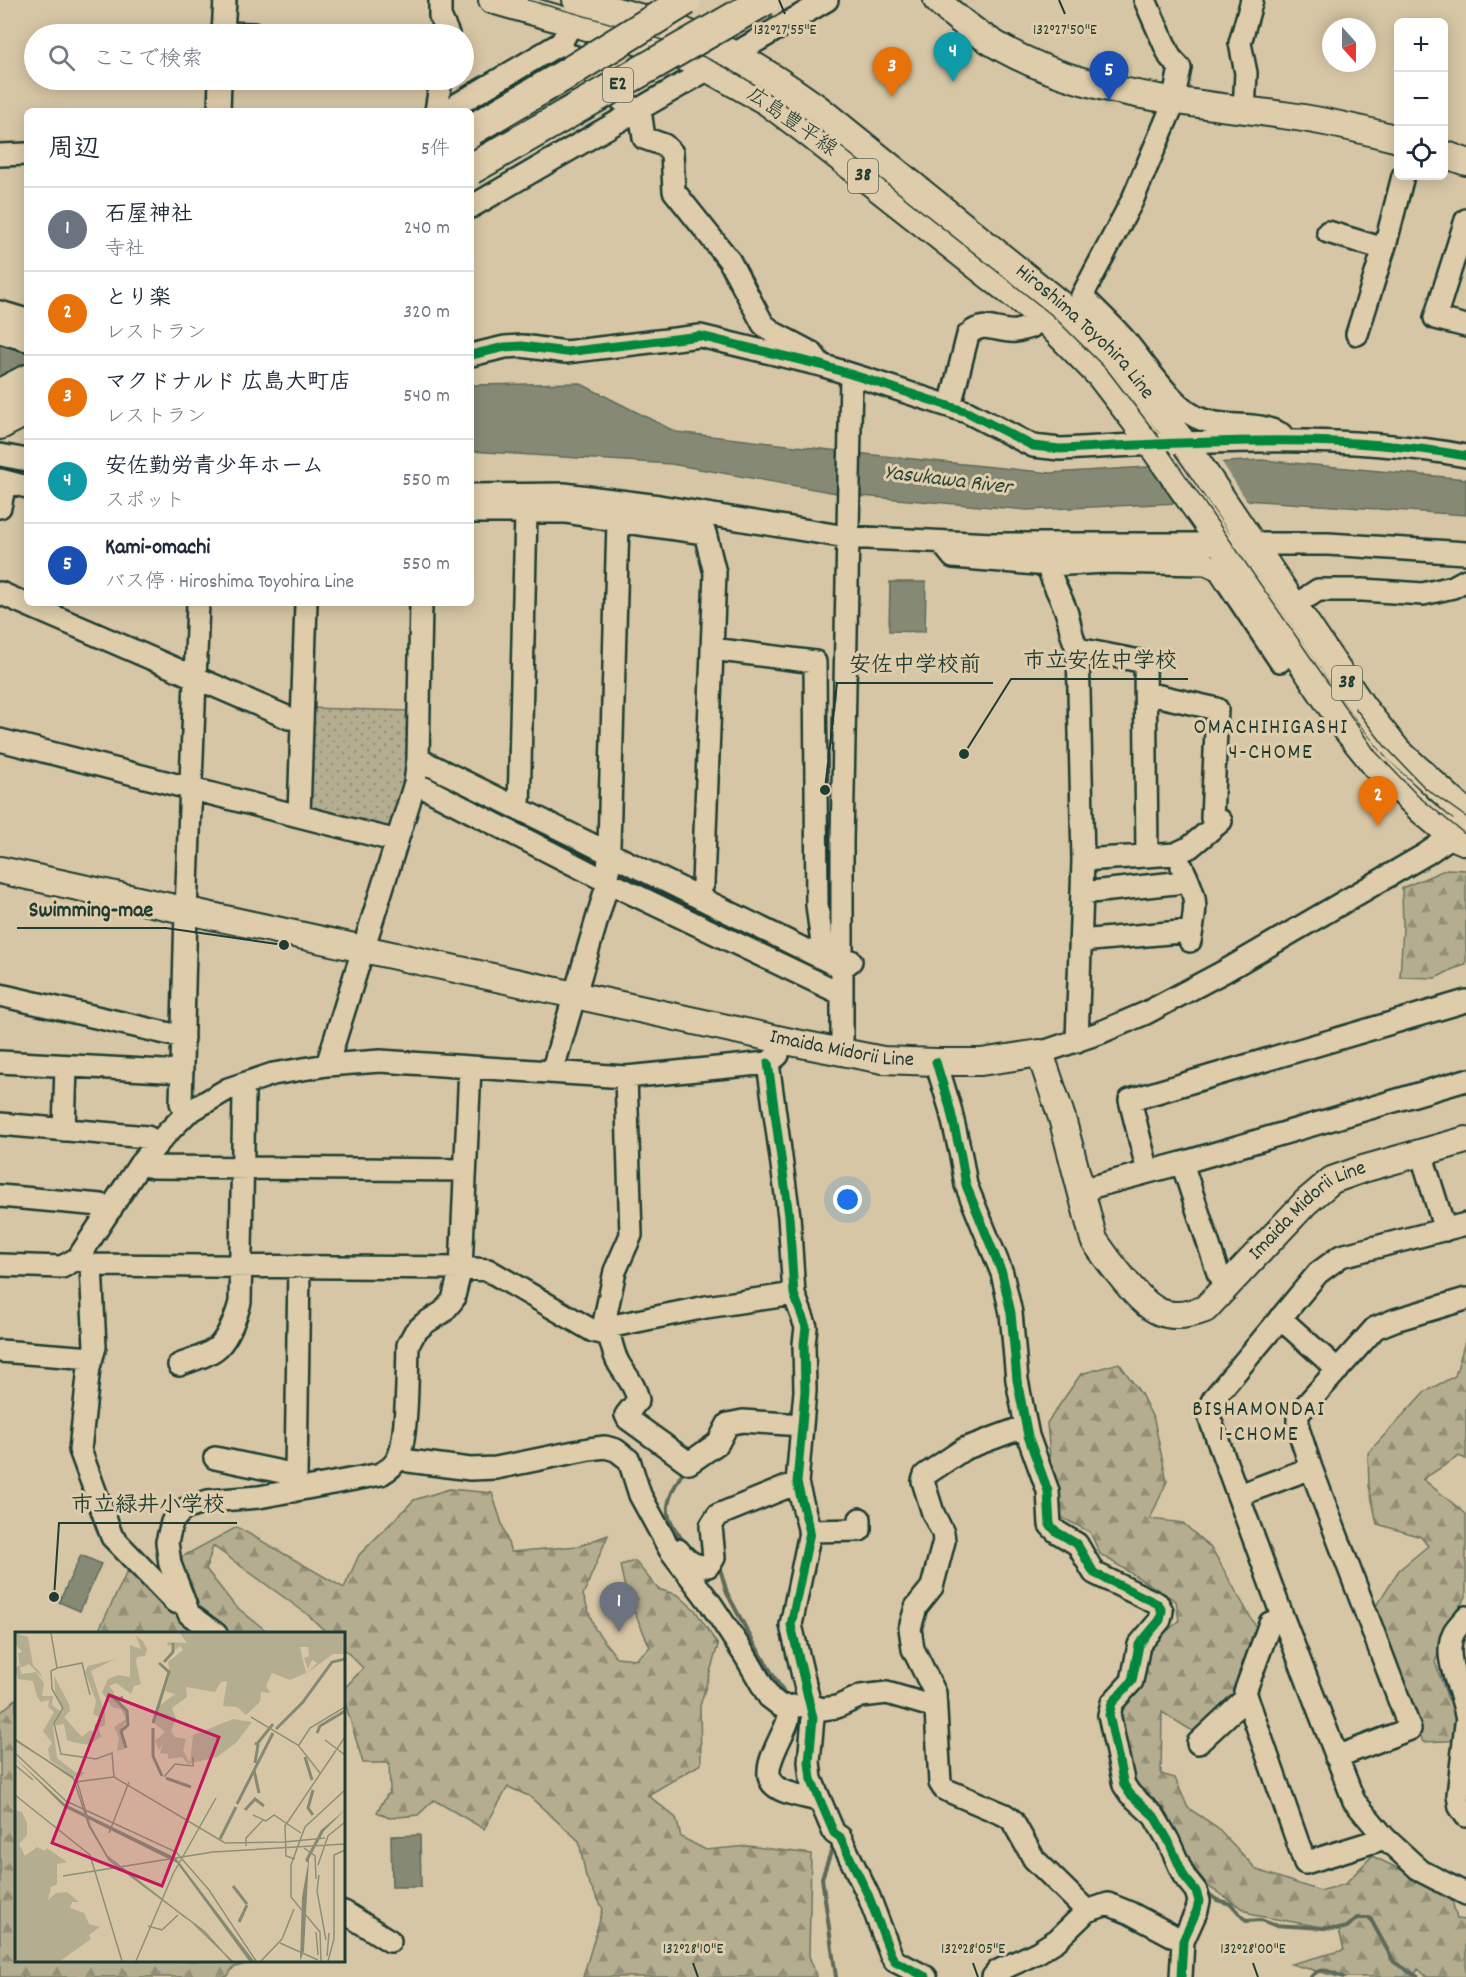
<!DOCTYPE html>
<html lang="ja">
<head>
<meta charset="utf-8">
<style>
	body { margin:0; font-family:Dekko,"Klee One",sans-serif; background:#f6f6f7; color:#1f2937 }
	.controls { position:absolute; right:18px; top:18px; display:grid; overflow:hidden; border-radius:9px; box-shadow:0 3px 15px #0003 }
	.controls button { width:54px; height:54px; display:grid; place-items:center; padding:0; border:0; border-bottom:2px solid #e0e1e3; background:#fff; color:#1f2937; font:30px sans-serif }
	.compass { position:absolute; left:1322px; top:18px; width:54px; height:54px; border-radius:50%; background:#fff; box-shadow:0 3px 15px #0003; rotate:159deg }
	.you { position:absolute; left:848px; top:1200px; width:21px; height:21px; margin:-15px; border:4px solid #fff; border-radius:50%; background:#1a73e8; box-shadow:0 0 0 9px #1a73e833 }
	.badge { display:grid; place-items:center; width:39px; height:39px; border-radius:50%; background:#1f6fb2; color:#fff; font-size:20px; font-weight:700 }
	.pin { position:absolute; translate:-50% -50px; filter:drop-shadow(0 2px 3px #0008) }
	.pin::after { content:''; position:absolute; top:32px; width:21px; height:18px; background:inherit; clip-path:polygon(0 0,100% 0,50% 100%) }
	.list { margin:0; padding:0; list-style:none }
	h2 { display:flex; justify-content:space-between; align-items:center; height:78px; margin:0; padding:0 24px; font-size:26px }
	h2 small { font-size:20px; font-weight:400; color:#747a83 }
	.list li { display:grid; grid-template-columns:39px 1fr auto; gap:18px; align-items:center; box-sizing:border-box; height:84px; padding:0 24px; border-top:2px solid #e0e1e3 }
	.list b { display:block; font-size:22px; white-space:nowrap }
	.list p { margin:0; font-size:20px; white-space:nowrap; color:#747a83 }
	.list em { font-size:20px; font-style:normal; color:#747a83 }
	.icon { flex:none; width:33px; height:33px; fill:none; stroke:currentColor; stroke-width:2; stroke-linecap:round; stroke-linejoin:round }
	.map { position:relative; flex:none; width:1466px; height:1977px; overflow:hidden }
	.search { position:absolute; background:#fff; box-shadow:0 3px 15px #0003; left:24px; top:24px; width:450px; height:66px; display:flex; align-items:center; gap:15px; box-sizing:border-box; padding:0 21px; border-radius:33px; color:#747a83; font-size:22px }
	.panel { position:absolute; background:#fff; box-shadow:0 3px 15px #0003; left:24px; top:108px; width:450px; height:498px; border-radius:9px }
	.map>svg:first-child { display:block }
</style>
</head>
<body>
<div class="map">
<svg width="1466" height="1977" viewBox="0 0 1466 1977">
	<defs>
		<pattern id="forest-firs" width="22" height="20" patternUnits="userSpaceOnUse" patternTransform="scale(1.5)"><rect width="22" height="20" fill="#b5ad90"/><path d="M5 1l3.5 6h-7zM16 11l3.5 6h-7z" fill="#938e76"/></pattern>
		<pattern id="park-dots" width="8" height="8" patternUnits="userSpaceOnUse" patternTransform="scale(1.5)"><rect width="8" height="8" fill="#b5ad90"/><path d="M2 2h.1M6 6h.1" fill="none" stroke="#938e76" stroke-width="1.8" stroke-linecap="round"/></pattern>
	</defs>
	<rect width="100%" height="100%" fill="#d6c6a5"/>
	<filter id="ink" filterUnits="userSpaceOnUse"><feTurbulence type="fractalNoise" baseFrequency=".0167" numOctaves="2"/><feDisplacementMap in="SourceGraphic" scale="12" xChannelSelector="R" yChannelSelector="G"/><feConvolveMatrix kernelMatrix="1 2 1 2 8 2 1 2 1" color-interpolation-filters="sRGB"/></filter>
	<g filter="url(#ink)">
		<path fill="url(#forest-firs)" stroke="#6a7562" stroke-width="1.5" d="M1447 869 1466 870V965L1453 969 1436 978 1400 977 1403 927 1402 888Z
			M1466 1338V1459L1459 1456 1423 1479 1466 1514V1597L1453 1615 1435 1662 1448 1699 1466 1687V1740L1423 1742 1374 1609 1399 1570 1428 1546 1421 1537 1377 1524 1369 1486 1368 1453 1424 1392 1455 1376Z
			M1119 1363 1141 1394 1154 1420 1167 1481 1150 1519 1183 1523 1212 1549 1256 1627 1238 1689 1194 1732 1162 1712 1161 1774 1175 1778 1188 1808 1217 1827 1257 1870 1320 1891 1345 1884 1372 1856 1450 1893 1457 1919 1466 1920V1977H1427L1418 1969 1413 1977H1338L1291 1964 1344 1950 1339 1930 1253 1915 1209 1887 1192 1865 1166 1816 1132 1780 1122 1711 1142 1682 1151 1645 1179 1621 1176 1601 1100 1554 1090 1532 1055 1514 1047 1423 1081 1374Z
			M449 1489 492 1493 511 1552 578 1546 608 1535 583 1595 595 1629 616 1657 636 1659 650 1647 626 1593 620 1565 635 1561 658 1589 678 1595 695 1610 718 1645 700 1706 701 1764 648 1795 676 1818 681 1837 706 1850 748 1846 811 1854 809 1956 817 1977H583L603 1909 586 1877 579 1841 529 1796 508 1787 484 1829 434 1800 418 1815 389 1818 377 1812 390 1790 389 1763H363L344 1699V1689L363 1668 344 1649V1634L327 1633 307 1614 213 1546 206 1569 234 1605 269 1633 97 1634 127 1572 141 1579 237 1527 344 1588 359 1555 414 1500Z
			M16 1699V1960L254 1961 233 1968 227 1977H0V1713Z"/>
		<path fill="url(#park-dots)" stroke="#6a7562" stroke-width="1.5" d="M308 708 412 711V757L393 827 387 829 310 810 305 801Z"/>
		<path fill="#868a74" stroke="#5d6b5a" stroke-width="1.5" d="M0 343 27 350V398L0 391Z
			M579 383 676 432 874 455 1051 473 1261 460 1466 479V515L1244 500 1027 510 848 495 671 464 471 451V385Z
			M890 582H926L925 632 889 631Z
			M81 1555 101 1564 80 1611 59 1602Z
			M420 1835 421 1887H392L391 1836Z"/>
		<path fill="#d6c6a5" d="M1220 459 1249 504 1188 506 1158 463Z"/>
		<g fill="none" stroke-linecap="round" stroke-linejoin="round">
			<path stroke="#5d6b5a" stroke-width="4" d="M685 1468C679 1479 666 1498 668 1513 669 1524 681 1537 687 1546
				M717 1567 721 1572 727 1593 752 1640 788 1700
				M833 1846 822 1878 836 1977
				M1205 1891 1217 1900 1231 1904 1246 1921 1261 1920 1274 1925 1339 1929 1347 1927 1357 1918H1370L1394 1962 1418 1977
				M1311 1977C1320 1965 1332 1972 1343 1977"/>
			<g stroke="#1f3d34" stroke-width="26">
				<path id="minor" d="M225 0 223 33 253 34
					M440 0V16L448 34
					M1145 0 1170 57 1180 68 1172 107 1132 201 1082 296C1096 310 1111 324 1124 339 1142 360 1172 406 1196 417 1223 430 1256 420 1281 434
					M573 56 628 106 640 110
					M640 110 644 138 664 145 672 153 674 191 729 260 763 324 774 333 812 353 818 361
					M1244 110 1246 73 1240 43 1252 0
					M219 111 220 80
					M436 111 441 80
					M446 111 561 43 572 23
					M0 155 27 154
					M471 207 827 0
					M1466 220 1435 318 1466 326
					M1328 232 1384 249
					M0 312 27 320
					M0 332 27 340
					M1357 334 1386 242 1403 176
					M471 355 505 347 522 346 566 352 700 336 821 365 866 379 967 412 1033 446 1060 449C1194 442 1334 432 1466 456
					M950 406 968 335C984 319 997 333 1016 331 1021 330 1026 328 1031 327
					M0 455 27 460
					M0 480 27 487
					M471 495 564 494 659 506 846 537 992 544H1328L1466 553
					M0 507 5 483
					M471 512H566L618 521 705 533 715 573 703 884 697 896
					M941 542 953 557 1048 565 1106 562 1206 564 1219 570 1280 661
					M1048 565C1051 582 1061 596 1066 611 1071 624 1070 637 1078 649L1145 662 1147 856
					M0 593 289 718 302 719
					M1309 596 1318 590H1363L1423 594 1453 587 1466 580
					M712 649 815 662 817 905 824 959
					M1146 693 1217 709 1212 818 1215 826
					M0 740 397 841
					M418 759 842 968 851 961
					M415 783 608 882 842 994
					M519 809 526 512
					M299 815 306 603
					M1083 860 1175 854 1190 847 1221 821
					M1182 867C1199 902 1196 904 1190 941
					M1082 893 1175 883 1187 878
					M1080 941 1191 931
					M0 995 183 1037
					M1077 1041 1083 860 1078 649
					M842 1052V843L851 375
					M1040 1053 1099 1033 1146 1013 1225 971 1426 854 1452 836 1466 822
					M0 1062 182 1072
					M936 1062 950 1108 961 1156 966 1185 1002 1273 1011 1313 1017 1380 1028 1436 1048 1491 1050 1525 1057 1532 1077 1544 1094 1573 1158 1604 1162 1611 1160 1620 1139 1645 1132 1681 1112 1703 1109 1715 1124 1785 1130 1794 1154 1816 1168 1840 1184 1876 1196 1891 1199 1901 1197 1910 1183 1941 1181 1977
					M768 1063 789 1216 794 1294 806 1327 804 1344 805 1391 797 1483 810 1532 791 1625 813 1718 809 1762 811 1779 834 1833 840 1837 869 1897 891 1955 895 1961 926 1977
					M327 1065 415 783 418 759 421 603
					M552 1072 608 882 618 521
					M187 1113 181 1103 186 911 198 603
					M0 1124 147 1137 158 1143
					M64 1130 66 1066
					M1421 1153 1445 1230
					M1182 1163 1218 1273 1230 1284
					M140 1164 153 1167 465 1170
					M1148 1172 1130 1100 1466 1001
					M1081 1190 1182 1163 1466 1080
					M0 1196 101 1205 111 1209
					M1466 1224 1341 1256 1318 1273 1214 1398 1207 1411 1283 1618 1354 1801 1385 1838 1421 1871 1466 1894
					M78 1258 91 1265 461 1268 488 1270 593 1331 609 1335C612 1345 614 1356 619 1364 626 1376 636 1386 638 1400L626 1415 628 1419 689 1463 718 1443 728 1424 743 1421 801 1425
					M0 1265 62 1267 78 1258 140 1164 167 1133 187 1113 228 1089 273 1074 327 1065 380 1061 626 1077 768 1063 778 1055
					M91 1265 95 1347 89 1367 80 1450 112 1537 175 1602 185 1603
					M1280 1318 1338 1370
					M603 1328 706 1307 794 1294
					M593 1331 603 1328 615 1271 631 1235 626 1077
					M0 1351 92 1358
					M179 1365C191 1360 209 1356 219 1346 228 1337 237 1315 240 1302L244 1095 241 1085
					M1026 1426 964 1449 925 1475 923 1481 933 1513 943 1533 944 1541 932 1587 916 1607 910 1628 913 1649 935 1693 940 1783 944 1789 1005 1815 1012 1820 1034 1859 1087 1911
					M399 1456 409 1461 470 1469 496 1468 589 1449 605 1447 616 1450 629 1460 640 1495 670 1550 711 1604 746 1657 769 1697 782 1707 811 1705 822 1709 837 1707 861 1696 887 1693 935 1707
					M215 1458 296 1475
					M294 1491 296 1475 299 1266
					M1239 1495 1311 1468
					M809 1531 860 1530V1519
					M678 1550C687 1561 694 1567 708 1566L714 1558 711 1526 718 1515 797 1483
					M1466 1617C1462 1622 1457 1627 1454 1632 1441 1658 1463 1690 1466 1716
					M1283 1618 1270 1623 1245 1692 1305 1863 1385 1838
					M216 1634 189 1614 170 1564 167 1542 172 1522 182 1510 208 1501 259 1497 381 1474C389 1469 394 1466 398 1458 408 1438 407 1371 408 1345L415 1332 425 1323 443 1312 453 1300 461 1268 470 1067
					M788 1706C788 1711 789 1716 788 1720 784 1736 757 1772 775 1786 784 1794 808 1797 820 1801
					M1466 1724 1458 1795 1460 1807 1466 1816
					M1198 1743 1247 1697
					M1336 1757 1410 1729 1311 1468 1298 1428V1414L1375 1328 1395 1320 1466 1299
					M344 1912 390 1941
					M993 1977 998 1971 1038 1952 1057 1940 1087 1911 1108 1904 1130 1913 1183 1941"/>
			</g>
			<g stroke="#1f3d34" stroke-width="30">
				<g id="major">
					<path d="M492 0 668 50 710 70 767 102 803 129 1044 319 1100 376 1134 420 1240 571 1346 729 1375 765 1422 811 1452 836 1466 842"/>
					<path id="s1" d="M576 0C611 10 648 18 683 31 732 49 776 78 819 109L1060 304 1121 361 1192 454 1362 706 1398 751 1466 813"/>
					<path d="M937 0C1031 92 1160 98 1283 115 1322 120 1360 129 1398 139"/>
					<path d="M1444 154 1466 162"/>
					<path id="s2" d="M0 870 791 1042 883 1060 936 1062H981L1040 1053 1062 1118 1094 1240C1104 1255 1114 1268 1125 1281 1150 1311 1166 1324 1205 1309L1306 1202 1332 1180 1363 1169 1466 1140"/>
				</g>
			</g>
			<g stroke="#1f3d34" stroke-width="34">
				<path id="highway" d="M0 394 27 380
					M0 424 27 410"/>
			</g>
			<use href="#minor" stroke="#deccaa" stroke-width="21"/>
			<use href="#major" stroke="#deccaa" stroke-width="26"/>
			<use href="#highway" stroke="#deccaa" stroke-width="30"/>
			<path stroke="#1f3d34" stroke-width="1.5" d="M528 0C594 19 663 35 725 67 755 83 782 103 810 122L1053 316 1108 371 1161 440 1375 751 1418 796 1466 835
				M1355 708 1384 745 1425 788 1466 817"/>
			<g stroke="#1f3d34" stroke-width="34" stroke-linecap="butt">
				<path id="highway-bridge" d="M471 130 563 76 686 0
					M471 169 765 0"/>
			</g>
			<use href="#highway-bridge" stroke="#deccaa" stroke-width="30"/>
			<g stroke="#deccaa" stroke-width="13">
				<path id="cycleway" d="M471 355 505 347 522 346 566 352 700 336 821 365 866 379 967 412 1033 446 1060 449C1194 442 1334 432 1466 456
					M936 1062 950 1108 961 1156 966 1185 1002 1273 1011 1313 1017 1380 1028 1436 1048 1491 1050 1525 1057 1532 1077 1544 1094 1573 1158 1604 1162 1611 1160 1620 1139 1645 1132 1681 1112 1703 1109 1715 1124 1785 1130 1794 1154 1816 1168 1840 1184 1876 1196 1891 1199 1901 1197 1910 1183 1941 1181 1977
					M768 1063 789 1216 794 1294 806 1327 804 1344 805 1391 797 1483 810 1532 791 1625 813 1718 809 1762 811 1779 834 1833 840 1837 869 1897 891 1955 895 1961 926 1977"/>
			</g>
			<use href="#cycleway" stroke="#00873e" stroke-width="9"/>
		</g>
	</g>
	<path fill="none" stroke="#1f3d34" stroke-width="2" d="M779 0 785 14M1059 0 1065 14M693 1963 698 1977M973 1963 978 1977M1253 1963 1258 1977"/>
	<g text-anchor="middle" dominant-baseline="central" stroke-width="6" stroke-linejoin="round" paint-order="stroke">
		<g fill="#deccaa" stroke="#586857" stroke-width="1.5">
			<rect x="603" y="68" width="30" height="34" rx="4.5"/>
			<rect x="848" y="159" width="30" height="34" rx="4.5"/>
			<rect x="1332" y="666" width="30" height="34" rx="4.5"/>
		</g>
		<g font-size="20" font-weight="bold" fill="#1f3d34">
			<text x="618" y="85">E2</text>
			<text x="863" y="176">38</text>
			<text x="1347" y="683">38</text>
		</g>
		<g font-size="21" fill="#1f3d34" stroke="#deccaa">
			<text transform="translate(791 123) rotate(35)">広島豊平線</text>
			<text stroke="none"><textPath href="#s1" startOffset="616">Hiroshima Toyohira Line</textPath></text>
			<text stroke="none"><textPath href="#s2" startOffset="861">Imaida Midorii Line</textPath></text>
			<text stroke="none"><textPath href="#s2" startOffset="1544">Imaida Midorii Line</textPath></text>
		</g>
		<g font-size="22" font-style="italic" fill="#29453a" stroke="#deccaa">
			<text transform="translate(948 481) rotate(7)">Yasukawa River</text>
		</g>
		<g font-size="22" letter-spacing="1.5" fill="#1f3d34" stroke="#deccaa">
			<text x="1271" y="728">OMACHIHIGASHI<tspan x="1271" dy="25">4-CHOME</tspan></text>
			<text x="1259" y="1410">BISHAMONDAI<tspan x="1259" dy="25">1-CHOME</tspan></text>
		</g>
	</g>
	<g transform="translate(15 1632)">
		<rect width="330" height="330" fill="#d6c6a5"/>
		<path d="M0 1 13 5 18 33 24 39 28 46 14 32 5 36 3 21 7 20 0 12ZM165 1H330V22H318L292 41 302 31 297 28 293 37 289 26 294 24 293 15H285L291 41 275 48 257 41 251 54 255 61 246 60 245 70 231 83 222 75 208 74 212 49 206 50 200 60 171 55 172 65 157 76 161 87 156 99 160 105 171 107 168 118 175 131 178 103 218 87 237 90 221 111 202 125 173 132 167 125 153 127V122L145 121 148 111 144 118 140 109 150 100 139 91 144 74 160 62 150 59 155 43 153 30 168 18 165 14 160 18 159 12 153 14 152 10 172 11ZM121 4 128 9 132 17 130 24 122 25 121 30 126 52 119 54 116 62 101 51 94 54 99 60 97 64 106 69 102 70 110 77 113 87 105 100 111 109 109 117 102 119 104 106 99 95 111 87 106 77 97 75 87 60 93 47 103 43 115 45V13L126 17ZM100 27 76 39 90 82V93L84 96 86 105 74 113 57 110 52 108 49 92 38 94 42 126 60 140H70L63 147 35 128 33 117 37 111 28 99 39 80 33 75 34 68 26 70 22 65 18 49 3 47 0 36 4 33 7 42 21 40 29 51 27 64H38L37 73 48 81 40 60 39 44 54 72 55 79 49 85 67 105 75 98 82 102 79 93 87 87 78 82 81 69 70 40 73 34ZM0 178 7 180 12 191V203L4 212 10 224 22 215 30 219 32 216 52 230 42 232V252L36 255 33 268 41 261 52 260 64 270H57L55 276 69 281 74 292 85 295 74 303 76 307 45 329H0Z" fill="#b5ad90"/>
		<path d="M0 126 50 172 161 226 239 329H234L162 231 49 175ZM330 178 309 199 294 227 289 319 285 329 287 265 293 231 290 228 306 198Z" fill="#868a74"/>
		<path fill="none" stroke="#868a74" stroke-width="3" d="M149 30 158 20V11M108 65 104 67 96 63 112 79 113 93 106 99 111 116M138 91 154 40 144 31M138 96V124L147 144M261 97 288 70 317 30 330 27M302 101 305 94 330 79M242 112 258 92M290 125 297 148M240 131 243 113 240 111M239 138 244 161M151 146 176 155M298 158 293 176 298 183M222 172 258 101M230 178 240 167 249 174M205 207 221 175M218 254 232 272M224 290 232 273"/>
		<path fill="none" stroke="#8d8f78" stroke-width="1.5" d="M36 1 42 36 36 39 37 57 48 76 39 91 46 122 81 127 97 121 99 145 210 211 269 210M42 36 67 31 75 63M236 85 283 113 305 141M0 107 62 149 75 194 92 224 171 286M0 108 58 145 74 194 94 228 189 299 216 329M310 108 330 123M284 113 295 96 330 75M0 121 51 169 161 220 194 258 241 329M0 133 18 148M149 145 160 132 178 134V125M60 150 99 145M0 163 75 223 107 329M238 183 251 189 259 183 286 201M94 201 114 150M269 210 310 206M231 214V206L248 188M289 216 300 224 301 247M280 227 271 224 270 194 330 105M303 233 313 204 330 190M304 243 302 259 311 308M48 244 198 220 330 212M177 290 217 329M133 294 147 298 163 283M301 300 303 323M265 311 303 328M312 324 314 301M121 329 158 242 201 166M246 329 267 307 279 277M306 329 305 300 276 265V233L290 195 330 158M313 329 319 307V223L330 218"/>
		<path fill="#c2185b" fill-opacity="0.15" stroke="#c2185b" stroke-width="3" d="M94 63 204 105 147 254 37 211Z"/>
		<rect width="330" height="330" fill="none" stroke="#1f3d34" stroke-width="3"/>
	</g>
	<g font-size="15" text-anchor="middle" fill="#1f3d34" stroke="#deccaa" stroke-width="6" stroke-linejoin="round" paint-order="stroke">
		<text x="785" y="34">132°27'55"E</text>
		<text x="1065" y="34">132°27'50"E</text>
		<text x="693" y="1953">132°28'10"E</text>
		<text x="973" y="1953">132°28'05"E</text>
		<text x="1253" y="1953">132°28'00"E</text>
	</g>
	<path fill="none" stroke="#1f3d34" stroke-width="2" d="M964 754L1011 679H1188M825 790L837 683H993M284 945L166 928H17M54 1597L59 1523H237"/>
	<g fill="#1f3d34" stroke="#deccaa" stroke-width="2">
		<circle cx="964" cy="754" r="6"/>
		<circle cx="825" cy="790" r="6"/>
		<circle cx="284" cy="945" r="6"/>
		<circle cx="54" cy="1597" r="6"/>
	</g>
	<g font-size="22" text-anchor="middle" font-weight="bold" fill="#1f3d34" stroke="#deccaa" stroke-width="6" stroke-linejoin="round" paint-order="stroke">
		<text x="1100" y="667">市立安佐中学校</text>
		<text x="915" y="671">安佐中学校前</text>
		<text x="91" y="916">Swimming-mae</text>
		<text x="148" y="1511">市立緑井小学校</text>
	</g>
</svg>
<div class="controls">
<button>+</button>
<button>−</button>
<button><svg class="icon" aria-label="locate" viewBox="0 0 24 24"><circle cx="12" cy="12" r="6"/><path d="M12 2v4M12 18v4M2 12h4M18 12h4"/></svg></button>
</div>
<svg class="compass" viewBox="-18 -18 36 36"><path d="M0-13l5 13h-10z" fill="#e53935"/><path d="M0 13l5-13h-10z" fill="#747a83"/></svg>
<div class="you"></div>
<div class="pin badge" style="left:619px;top:1632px;background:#6b7280">1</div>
<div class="pin badge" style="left:1378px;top:826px;background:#e8710a">2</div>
<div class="pin badge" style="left:892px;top:97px;background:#e8710a">3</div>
<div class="pin badge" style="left:953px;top:82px;background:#0f9aa8">4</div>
<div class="pin badge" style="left:1109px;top:101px;background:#1a4fb4">5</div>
<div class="search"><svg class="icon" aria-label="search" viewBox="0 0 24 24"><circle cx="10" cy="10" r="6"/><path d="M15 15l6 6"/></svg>ここで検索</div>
<section class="panel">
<h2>周辺<small>5件</small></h2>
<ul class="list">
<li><span class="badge" style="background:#6b7280">1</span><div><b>石屋神社</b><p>寺社</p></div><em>240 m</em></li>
<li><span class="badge" style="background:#e8710a">2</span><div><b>とり楽</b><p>レストラン</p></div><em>320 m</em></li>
<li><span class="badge" style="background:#e8710a">3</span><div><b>マクドナルド 広島大町店</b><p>レストラン</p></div><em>540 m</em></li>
<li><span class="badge" style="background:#0f9aa8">4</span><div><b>安佐勤労青少年ホーム</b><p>スポット</p></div><em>550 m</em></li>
<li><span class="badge" style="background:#1a4fb4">5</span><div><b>Kami-omachi</b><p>バス停 · Hiroshima Toyohira Line</p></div><em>550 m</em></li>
</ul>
</section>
</div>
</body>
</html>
